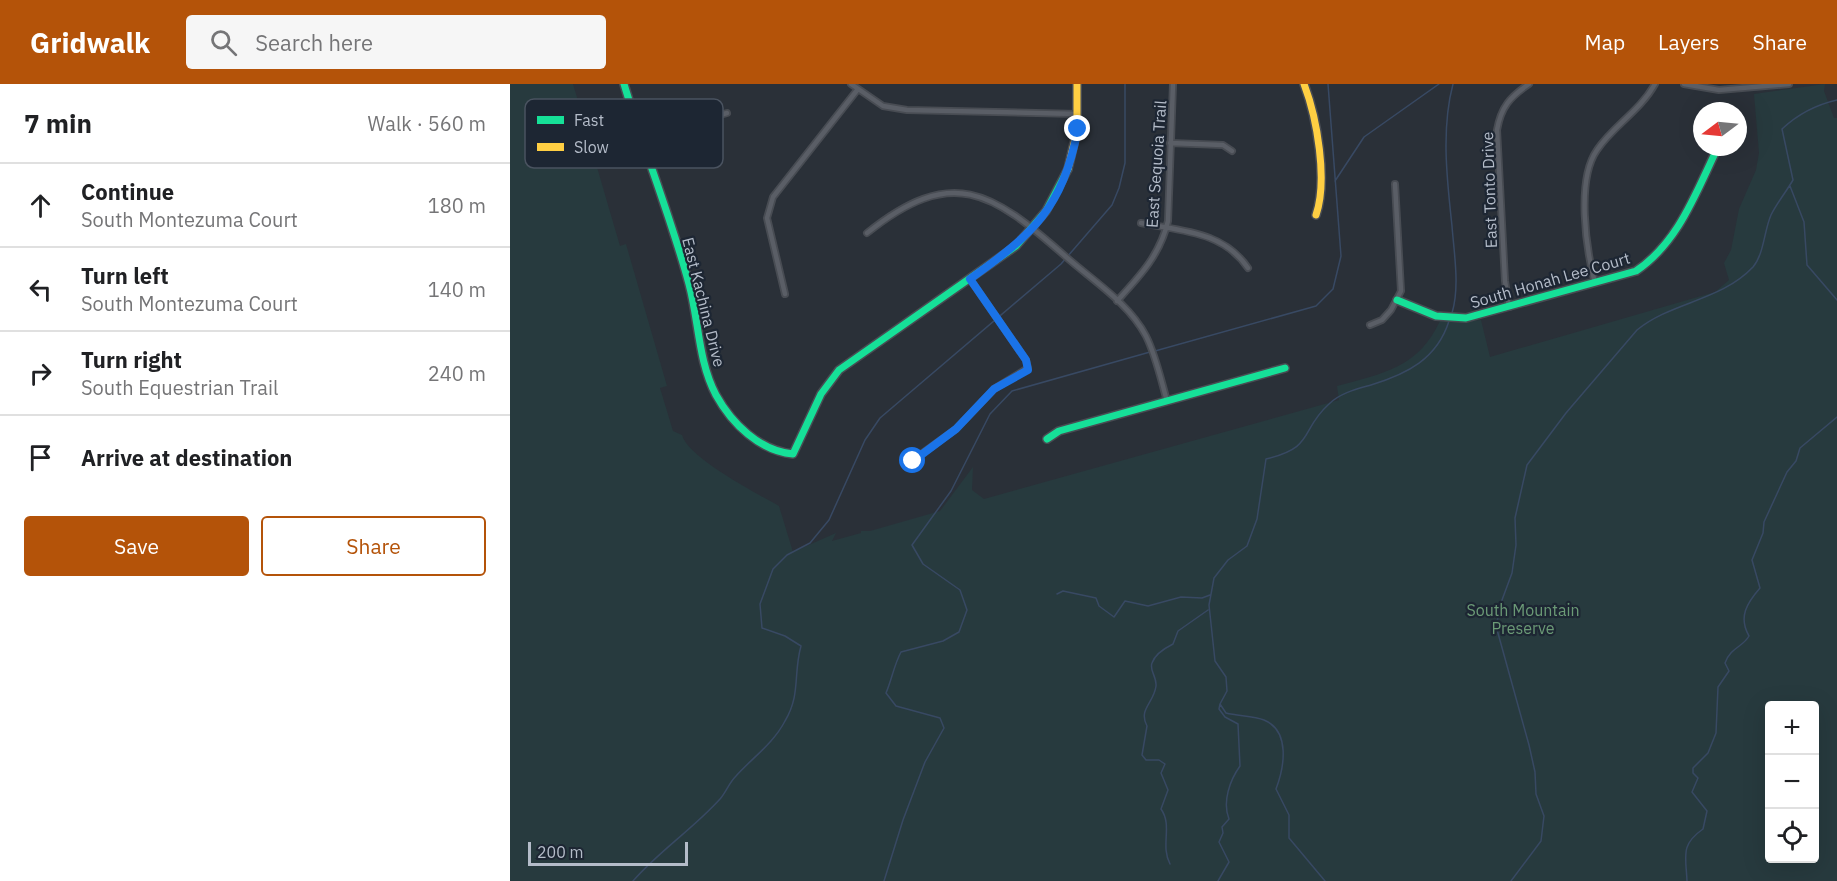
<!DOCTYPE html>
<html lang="en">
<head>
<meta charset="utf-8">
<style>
	body { margin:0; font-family:"IBM Plex Sans",sans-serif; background:#f6f6f6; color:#202124 }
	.controls { position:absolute; right:18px; bottom:18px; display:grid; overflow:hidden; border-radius:6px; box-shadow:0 6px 24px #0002 }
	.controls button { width:54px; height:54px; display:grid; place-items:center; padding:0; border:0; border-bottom:2px solid #e0e0e0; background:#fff; color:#202124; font:30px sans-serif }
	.compass { position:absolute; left:1183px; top:18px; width:54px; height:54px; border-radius:50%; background:#fff; box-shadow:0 6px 24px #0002; rotate:254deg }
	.scale { position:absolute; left:18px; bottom:15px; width:160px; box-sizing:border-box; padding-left:6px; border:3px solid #b4bcc9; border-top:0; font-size:16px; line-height:21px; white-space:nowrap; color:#b4bcc9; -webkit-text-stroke:4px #1d2633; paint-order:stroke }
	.stop { position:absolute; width:18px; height:18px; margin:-14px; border:4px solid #1a73e8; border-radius:50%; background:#fff }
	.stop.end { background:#1a73e8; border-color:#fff; box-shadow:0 2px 6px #0008 }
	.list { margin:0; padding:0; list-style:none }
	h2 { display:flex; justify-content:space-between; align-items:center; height:78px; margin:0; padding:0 24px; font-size:26px }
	h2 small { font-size:20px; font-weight:400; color:#757577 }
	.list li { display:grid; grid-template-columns:39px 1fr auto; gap:18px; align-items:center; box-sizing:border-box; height:84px; padding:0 24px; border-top:2px solid #e0e0e0 }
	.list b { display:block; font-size:22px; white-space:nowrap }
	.list p { margin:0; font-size:20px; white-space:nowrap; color:#757577 }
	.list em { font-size:20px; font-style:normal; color:#757577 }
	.actions { display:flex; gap:12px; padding:18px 24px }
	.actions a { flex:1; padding:14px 0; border:2px solid #b45309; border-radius:6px; text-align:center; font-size:21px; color:#b45309 }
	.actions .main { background:#b45309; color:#fff }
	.icon { flex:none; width:33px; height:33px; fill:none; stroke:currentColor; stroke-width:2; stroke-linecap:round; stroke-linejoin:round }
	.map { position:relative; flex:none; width:1327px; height:797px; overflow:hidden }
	header { display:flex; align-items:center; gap:36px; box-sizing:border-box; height:84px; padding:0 30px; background:#b45309; color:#fff }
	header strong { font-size:28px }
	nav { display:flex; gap:33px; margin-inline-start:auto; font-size:21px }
	.search { width:420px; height:54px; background:#f6f6f6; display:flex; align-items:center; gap:15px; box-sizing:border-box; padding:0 21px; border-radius:6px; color:#757577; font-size:22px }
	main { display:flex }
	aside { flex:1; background:#fff }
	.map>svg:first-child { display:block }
</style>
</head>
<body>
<header>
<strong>Gridwalk</strong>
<div class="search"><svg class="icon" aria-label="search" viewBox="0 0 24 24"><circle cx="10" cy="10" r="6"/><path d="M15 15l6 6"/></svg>Search here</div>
<nav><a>Map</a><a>Layers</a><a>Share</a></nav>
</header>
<main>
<aside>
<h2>7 min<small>Walk · 560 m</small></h2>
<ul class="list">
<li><svg class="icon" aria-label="ahead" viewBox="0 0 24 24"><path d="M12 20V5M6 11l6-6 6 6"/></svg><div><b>Continue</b><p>South Montezuma Court</p></div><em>180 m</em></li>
<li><svg class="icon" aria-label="left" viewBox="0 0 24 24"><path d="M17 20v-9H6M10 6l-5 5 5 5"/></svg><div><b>Turn left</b><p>South Montezuma Court</p></div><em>140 m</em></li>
<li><svg class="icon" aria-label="right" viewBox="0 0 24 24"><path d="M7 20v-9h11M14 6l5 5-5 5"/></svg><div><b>Turn right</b><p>South Equestrian Trail</p></div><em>240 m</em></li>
<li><svg class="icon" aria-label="arrive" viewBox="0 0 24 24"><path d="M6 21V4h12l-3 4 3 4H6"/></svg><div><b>Arrive at destination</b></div></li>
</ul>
<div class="actions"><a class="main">Save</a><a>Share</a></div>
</aside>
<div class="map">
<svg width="1327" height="797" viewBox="0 0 1327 797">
	<rect width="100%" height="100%" fill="#2a3038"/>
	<path fill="#273a3e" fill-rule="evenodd" d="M0 0H63L69 20 76 18 84 47 77 49 110 162 116 160 157 302 150 304 163 347 172 351C178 374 248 410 269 422L283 468 326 449 322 457 351 449V447H360L430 427 463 383 462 406 474 415 829 316 827 302C874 289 908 284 930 237L950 238 971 236 980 273 1205 208 1219 196 1214 179 1221 166 1229 125 1246 86 1249 69 1244 10 1315 0 1314 7 1324 34H1327V797H0ZM1260 622H1304V774H1260Z"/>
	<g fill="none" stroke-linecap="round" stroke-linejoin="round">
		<path stroke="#384963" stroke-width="1.5" d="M825 97 854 53 929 0
			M1280 102 1294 138 1297 181 1327 216
			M942 229C950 203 944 169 942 142 937 96 931 45 943 0
			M645 267 806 222 823 205 831 172 818 0
			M547 510 553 507 586 514 589 522 604 533 615 517 638 522 671 513 692 514 700 511
			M660 780C650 761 663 742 651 725L658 706 651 689 655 680 649 676H636L632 671 637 642C628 625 644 619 646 602 647 593 639 586 642 579 645 570 655 564 663 560L668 547 698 526
			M123 797C149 767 183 745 210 715 216 708 219 699 226 692 242 674 263 660 275 637 291 610 283 590 291 562L275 552 252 544 250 520 263 485 277 471 300 459 319 436 355 356 370 334 551 180 602 121 609 104 615 79V0
			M374 797 393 736 415 678 434 644 430 634 386 622 376 609C382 595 384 581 391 568L433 557 449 548 457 526 450 506 413 480 402 461 441 407 480 330 502 307 640 268
			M708 797 719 778 709 758 713 749 712 743 719 735C712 718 720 696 730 682L728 640 715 633 709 625 710 620
			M815 797 779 754V731L766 705C774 684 781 647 754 636 744 632 728 632 716 629L710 620 717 607 716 593 705 577 699 521 704 494 718 476 737 462 747 435 756 375C806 363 789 347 819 320 830 309 847 305 861 301 897 290 927 275 939 237
			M1001 797 1031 757 1034 732 1026 710 1025 688 1019 661 986 542 992 516 1002 489 1006 461 1005 434 1017 381 1056 329 1127 246C1161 218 1211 217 1243 183 1254 170 1254 147 1261 131 1267 119 1276 108 1283 96L1272 45C1288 30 1305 21 1327 16
			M1177 797C1176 772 1170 761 1193 745L1197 727 1182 708 1188 694 1183 689V684L1198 669 1206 649 1208 603 1219 587 1215 579C1221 563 1233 563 1239 552 1228 533 1237 519 1250 504L1242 476 1253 449 1254 438 1277 388 1286 377 1290 364 1327 333"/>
		<g stroke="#484c53" stroke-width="8">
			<path id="street" d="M341 0 373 22 397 26 568 30
				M1174 0 1209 6 1279 0
				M130 54 217 29
				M660 59 713 61 722 67
				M631 139C671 147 713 147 738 184
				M357 149C442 81 481 107 555 172 582 196 619 219 636 252 646 272 651 296 657 317
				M1085 199C1076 165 1066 96 1087 66 1103 42 1130 27 1145 0
				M275 210 257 134 263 113 348 5
				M607 217C630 192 650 171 658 137L663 0
				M999 223 995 197 987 46C991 23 1000 13 1019 0
				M860 241 872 236 881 226 891 207 885 100
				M400 384 407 373 446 345 484 305 518 284 516 276 460 195"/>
		</g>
		<g stroke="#484c53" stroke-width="10">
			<path id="fast" d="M114 0C134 67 161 133 179 200 189 237 188 277 206 311 222 340 250 367 283 370L311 310 329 286 506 162 536 127 558 85
				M887 216 926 232 956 234 1126 187C1169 158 1186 108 1208 63
				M537 355 549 347 775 284"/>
		</g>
		<g stroke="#484c53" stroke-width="10">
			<path id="slow" d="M794 0C807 34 818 96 806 131
				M558 85 567 46V0"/>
		</g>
		<use href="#street" stroke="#5a5e66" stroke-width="4.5"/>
		<use href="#fast" stroke="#16e098" stroke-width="7"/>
		<use href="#slow" stroke="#ffcf43" stroke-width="7"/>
	</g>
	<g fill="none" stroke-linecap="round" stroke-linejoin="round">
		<path stroke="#1a73e8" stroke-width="8" d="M403 377 446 345 484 305 518 286 516 276 460 195C524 149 552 125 568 45"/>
	</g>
	<g text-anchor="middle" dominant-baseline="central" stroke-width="4.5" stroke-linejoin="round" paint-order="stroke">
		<g font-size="16" fill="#b4bcc9" stroke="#1d2633">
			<text transform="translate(646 80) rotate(-86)">East Sequoia Trail</text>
			<text transform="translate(979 106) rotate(-92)">East Tonto Drive</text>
			<text transform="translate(1040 196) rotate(-16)">South Honah Lee Court</text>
			<text transform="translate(194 218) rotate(76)">East Kachina Drive</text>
		</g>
		<g font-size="16" fill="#6b9a76" stroke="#1d2633">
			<text x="1013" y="526">South Mountain<tspan x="1013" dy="18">Preserve</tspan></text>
		</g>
	</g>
	<rect x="15" y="15" width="198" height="69" rx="9" fill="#1d2633" stroke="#4a5360" stroke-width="1.5"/>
	<rect x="27" y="32" width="27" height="8" fill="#16e098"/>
	<rect x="27" y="59" width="27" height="8" fill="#ffcf43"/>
	<g font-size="16" fill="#b4bcc9">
		<text x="64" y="42">Fast</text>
		<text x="64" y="69">Slow</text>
	</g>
</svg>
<div class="controls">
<button>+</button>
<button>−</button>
<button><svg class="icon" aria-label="locate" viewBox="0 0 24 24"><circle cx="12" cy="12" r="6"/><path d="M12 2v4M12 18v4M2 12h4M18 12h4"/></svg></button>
</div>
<svg class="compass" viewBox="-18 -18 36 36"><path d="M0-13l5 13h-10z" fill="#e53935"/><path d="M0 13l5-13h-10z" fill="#757577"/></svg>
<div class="scale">200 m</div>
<div class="stop" style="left:403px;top:377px"></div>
<div class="stop end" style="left:568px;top:45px"></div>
</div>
</main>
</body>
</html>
